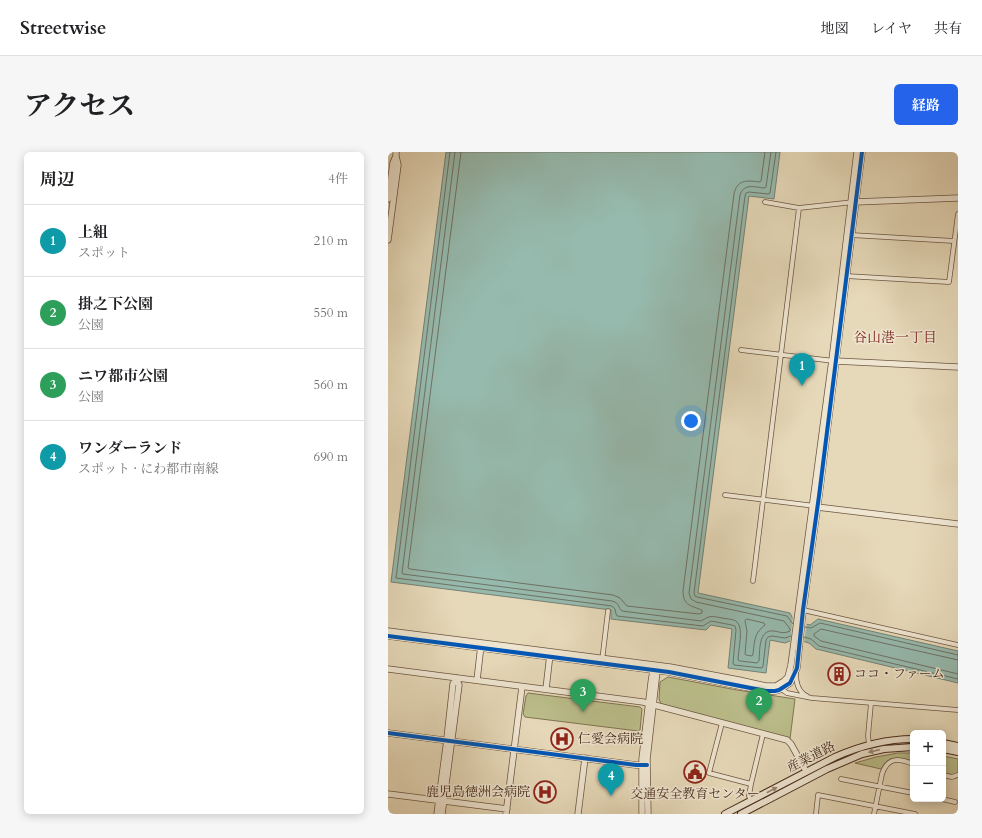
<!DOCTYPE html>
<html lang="ja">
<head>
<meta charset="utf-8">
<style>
	body { margin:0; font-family:Cardo,"Noto Serif JP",serif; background:#f6f6f6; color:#202124 }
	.controls { position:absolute; right:12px; bottom:12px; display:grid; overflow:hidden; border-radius:6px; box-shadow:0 2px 10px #0003 }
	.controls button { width:36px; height:36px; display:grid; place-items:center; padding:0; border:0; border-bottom:1px solid #e0e0e0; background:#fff; color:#202124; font:20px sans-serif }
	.you { position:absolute; left:303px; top:269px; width:14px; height:14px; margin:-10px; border:3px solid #fff; border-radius:50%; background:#1a73e8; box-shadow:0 0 0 6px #1a73e833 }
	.badge { display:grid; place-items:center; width:26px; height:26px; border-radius:50%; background:#2563eb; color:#fff; font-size:13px; font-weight:700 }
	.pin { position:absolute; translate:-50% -33px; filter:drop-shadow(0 1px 2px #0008) }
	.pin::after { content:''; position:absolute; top:21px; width:14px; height:12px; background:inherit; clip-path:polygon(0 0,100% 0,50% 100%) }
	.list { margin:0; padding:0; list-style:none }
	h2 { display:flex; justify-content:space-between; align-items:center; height:52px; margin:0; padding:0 16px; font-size:17px }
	h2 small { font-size:13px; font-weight:400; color:#757577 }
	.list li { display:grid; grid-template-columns:26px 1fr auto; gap:12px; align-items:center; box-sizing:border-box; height:72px; padding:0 16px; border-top:1px solid #e0e0e0 }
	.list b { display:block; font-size:15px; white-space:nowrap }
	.list p { margin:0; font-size:13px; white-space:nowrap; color:#757577 }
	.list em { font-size:13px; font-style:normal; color:#757577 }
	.map { position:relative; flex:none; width:570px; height:662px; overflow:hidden; border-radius:6px }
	header { display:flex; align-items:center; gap:24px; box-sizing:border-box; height:56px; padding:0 20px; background:#fff; border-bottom:1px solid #e0e0e0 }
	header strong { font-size:19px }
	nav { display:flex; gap:22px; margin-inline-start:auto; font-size:14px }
	.intro { display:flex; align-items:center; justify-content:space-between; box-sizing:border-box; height:96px; padding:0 24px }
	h1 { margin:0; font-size:28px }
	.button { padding:10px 18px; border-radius:6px; background:#2563eb; color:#fff; font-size:14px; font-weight:700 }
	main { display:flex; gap:24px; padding:0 24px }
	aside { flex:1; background:#fff; border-radius:6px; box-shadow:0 2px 10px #0003 }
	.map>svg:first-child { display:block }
</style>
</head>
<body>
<header>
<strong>Streetwise</strong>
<nav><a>地図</a><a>レイヤ</a><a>共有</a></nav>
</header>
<div class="intro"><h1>アクセス</h1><a class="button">経路</a></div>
<main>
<aside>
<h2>周辺<small>4件</small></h2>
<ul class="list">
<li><span class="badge" style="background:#0f9aa8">1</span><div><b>上組</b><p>スポット</p></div><em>210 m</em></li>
<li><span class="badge" style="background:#2e9e5b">2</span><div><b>掛之下公園</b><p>公園</p></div><em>550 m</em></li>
<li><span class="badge" style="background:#2e9e5b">3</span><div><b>ニワ都市公園</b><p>公園</p></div><em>560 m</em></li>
<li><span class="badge" style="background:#0f9aa8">4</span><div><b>ワンダーランド</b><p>スポット · にわ都市南線</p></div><em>690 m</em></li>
</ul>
</aside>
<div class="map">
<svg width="570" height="662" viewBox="0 0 570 662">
	<rect width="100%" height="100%" fill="#e6d9b9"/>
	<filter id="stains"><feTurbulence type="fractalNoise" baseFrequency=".005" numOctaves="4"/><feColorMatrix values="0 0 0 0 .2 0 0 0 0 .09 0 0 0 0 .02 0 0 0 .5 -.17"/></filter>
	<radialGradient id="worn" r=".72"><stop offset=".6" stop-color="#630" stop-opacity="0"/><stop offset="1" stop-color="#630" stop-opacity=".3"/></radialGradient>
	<path fill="#bbbe8b" stroke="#807453" d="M280 525 349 538 407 547 402 587 273 552 271 547 272 530Z
		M140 541 252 555 254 557 252 578 250 579 137 565 135 562 138 544Z
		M510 601H525V610C517 607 507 604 499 609 497 611 495 614 493 617L467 611 488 605Z
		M555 604 570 607V621C565 624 560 622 555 621Z"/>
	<path fill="#96baae" stroke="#768073" d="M58 0H392L386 47 361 44 310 441 402 461 406 469 422 473 430 467 570 499V531L428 497 421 491 407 487 397 491 382 488 378 521 340 516 344 477 323 473 318 478 223 467V458L3 430Z"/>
	<path fill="#e6d9b9" d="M405 463 408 467 419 470 416 491 407 489 402 491Z"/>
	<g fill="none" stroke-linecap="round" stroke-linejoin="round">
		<path stroke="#6e7264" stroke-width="1" d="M62 0 8 426 224 454 227 457 228 462 229 464 315 474 323 469 344 473 347 474 348 478 345 511 346 513 374 516 375 514 378 488 380 485 384 484 397 486 403 484
			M67 0 14 421 15 422 224 449C232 451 230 456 234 459L313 469C323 463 323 464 334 466 339 467 346 467 349 470 356 476 350 499 350 508L352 509 369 511 371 509C372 499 370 477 386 479 392 480 396 482 402 479V477L396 469 308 450 303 447 301 441 352 43C356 31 366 35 376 36L378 35 383 0
			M73 0 20 416 22 417 225 443 232 446 239 454 311 462 314 461V458C304 454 295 454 295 439L346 42C349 28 358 28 371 30L373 29 377 0
			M388 0 382 41 380 42 361 40 358 41 357 44 306 441 307 444 309 445 399 464 405 472
			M359 467 376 471 377 473C375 475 372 477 370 480 366 486 366 495 365 502L364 504 358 503 357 502 359 479 357 469Z
			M417 475 423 476 432 471 570 503
			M416 485 423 487 431 494 570 527
			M570 508 433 477 426 482V484L433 489 570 522"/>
		<g stroke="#6e5642" stroke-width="5.5">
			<path id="minor" d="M377 50 411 56 466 50
				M463 83 566 89
				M458 124 561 130 570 62
				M353 198 446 209
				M337 343 427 354
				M365 429 411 56
				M415 458 570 493
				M214 509 220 459
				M408 521C408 530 410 540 419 544
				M393 534 396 539 399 541 424 546 570 558
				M334 571 321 621 363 632
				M481 592 480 584 483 551
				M555 623 564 625 570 623
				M453 627 525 641
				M554 647 567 650
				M363 649 361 644 363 632 375 582
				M428 662 430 643 527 662
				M486 662 494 622C500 605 510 606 525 612"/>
		</g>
		<g stroke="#6e5642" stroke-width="7">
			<path id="tertiary" d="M0 47 5 11 8 4V0
				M467 50 570 46
				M0 88 10 13 8 4
				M448 209 570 215
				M429 355 570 372
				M0 479 282 515 351 528 378 534H388L396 529 400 525 403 513 444 208 469 0
				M0 484 281 520 378 539H387L391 538 402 531 409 516 415 458 431 344 474 0
				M0 517 255 550 399 588 403 592 418 619
				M89 528 93 493
				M158 537 162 502
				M0 581 248 613H259
				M0 642 119 657
				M49 662 58 595 65 532 68 526
				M54 662 71 533 68 526
				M118 662 134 535
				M190 662 197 606
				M254 662V607L263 531 265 518 266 516
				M260 662 259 607 269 519 268 516"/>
		</g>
		<g stroke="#462a1b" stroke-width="8">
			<path id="secondary" d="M555 591 570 594
				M555 597 570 600
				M337 662 447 605C472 594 497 587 525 587
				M353 662 439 617 474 602 496 597 525 595"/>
		</g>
		<use href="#minor" stroke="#efe6d2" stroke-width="4"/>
		<use href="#tertiary" stroke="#efe6d2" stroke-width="5.5"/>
		<use href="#secondary" stroke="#efe6d2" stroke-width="6"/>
		<g stroke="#efe6d2" stroke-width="6">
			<path id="cycleway" d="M0 484 281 520 378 539H387L391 538 402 531 409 516 415 458 431 344 474 0
				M0 581 248 613H259"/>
		</g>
		<use href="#cycleway" stroke="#0057b8" stroke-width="4"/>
	</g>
	<defs><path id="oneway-solid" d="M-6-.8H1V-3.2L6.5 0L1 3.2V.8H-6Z"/></defs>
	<g fill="#9a8876">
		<use href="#oneway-solid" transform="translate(486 599) rotate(167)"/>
		<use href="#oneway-solid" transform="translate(384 638) rotate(-28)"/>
	</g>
	<defs>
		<g id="building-ring" transform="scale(1.15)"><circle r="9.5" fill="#efe6d2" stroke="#8f2418" stroke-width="1.5"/><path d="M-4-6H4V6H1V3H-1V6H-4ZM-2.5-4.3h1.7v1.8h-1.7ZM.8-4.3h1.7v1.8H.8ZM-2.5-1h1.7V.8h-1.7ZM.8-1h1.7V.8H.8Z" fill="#8f2418"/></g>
		<g id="hospital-ring" transform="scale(1.15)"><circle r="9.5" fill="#efe6d2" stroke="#8f2418" stroke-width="1.5"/><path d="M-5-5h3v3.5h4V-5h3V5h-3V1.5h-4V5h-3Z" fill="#8f2418"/></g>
		<g id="civic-ring" transform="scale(1.15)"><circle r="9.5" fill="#efe6d2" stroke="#8f2418" stroke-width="1.5"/><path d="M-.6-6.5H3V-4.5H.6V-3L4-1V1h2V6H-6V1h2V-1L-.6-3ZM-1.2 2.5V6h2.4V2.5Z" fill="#8f2418"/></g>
	</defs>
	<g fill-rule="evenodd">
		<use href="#building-ring" x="451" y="522"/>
		<use href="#hospital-ring" x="174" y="587"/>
		<use href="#civic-ring" x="307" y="620"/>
		<use href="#hospital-ring" x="157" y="640"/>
	</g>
	<g text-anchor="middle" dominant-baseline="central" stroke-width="3" stroke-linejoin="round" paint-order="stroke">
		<g font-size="13" fill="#462a1b" stroke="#efe6d2" text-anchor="start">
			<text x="466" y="522">ココ・ファーム</text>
			<text x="190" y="587">仁愛会病院</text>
			<text x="142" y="640" text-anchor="end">鹿児島徳洲会病院</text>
			<text x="307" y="642" text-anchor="middle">交通安全教育センター</text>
		</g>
		<g font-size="13" fill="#462a1b" stroke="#efe6d2">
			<text transform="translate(423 605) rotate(-27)">産業道路</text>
		</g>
		<g font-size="14" fill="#7a1f14" stroke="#efe6d2">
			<text x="507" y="185">谷山港一丁目</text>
		</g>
	</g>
	<rect width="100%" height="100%" filter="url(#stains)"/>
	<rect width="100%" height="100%" fill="url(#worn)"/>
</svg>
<div class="controls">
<button>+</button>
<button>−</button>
</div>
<div class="you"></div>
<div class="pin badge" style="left:414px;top:234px;background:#0f9aa8">1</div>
<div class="pin badge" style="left:371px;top:569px;background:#2e9e5b">2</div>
<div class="pin badge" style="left:195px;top:560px;background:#2e9e5b">3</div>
<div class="pin badge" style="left:223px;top:644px;background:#0f9aa8">4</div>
</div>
</main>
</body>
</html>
